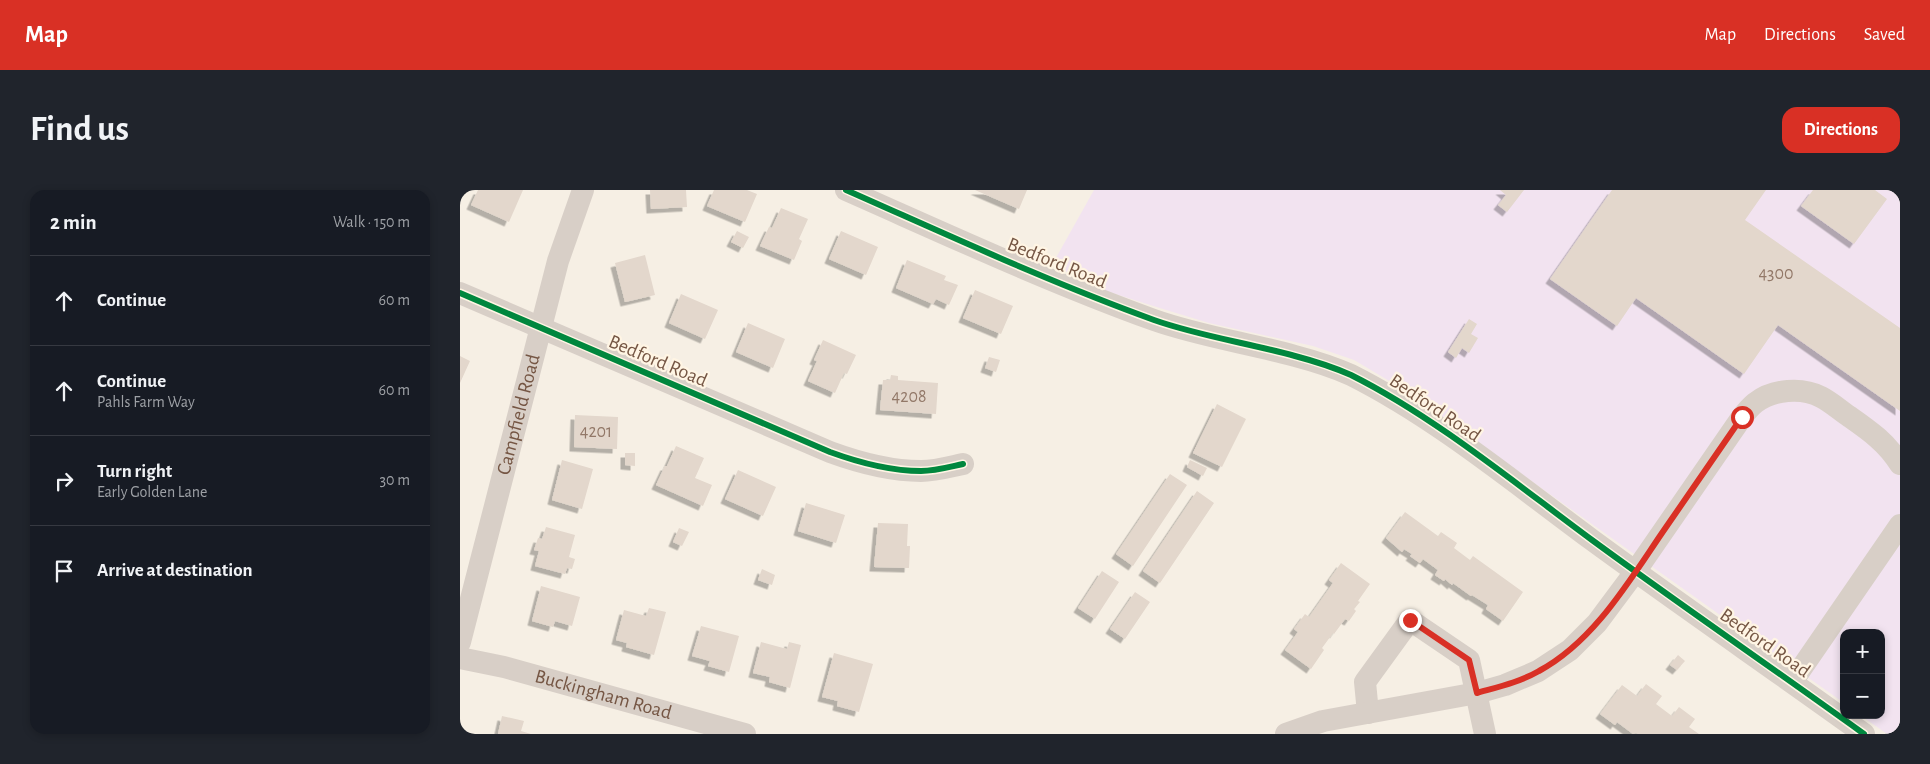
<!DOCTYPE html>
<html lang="en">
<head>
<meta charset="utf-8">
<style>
	body { margin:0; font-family:"Alegreya Sans",sans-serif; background:#20242c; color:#f1f3f6 }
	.controls { position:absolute; right:15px; bottom:15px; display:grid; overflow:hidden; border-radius:10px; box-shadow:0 2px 8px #0003 }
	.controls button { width:45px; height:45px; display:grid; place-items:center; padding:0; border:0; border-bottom:1px solid #363941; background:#171b24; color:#f1f3f6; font:25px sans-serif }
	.stop { position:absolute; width:15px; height:15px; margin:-11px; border:4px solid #d93025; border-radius:50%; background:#fff }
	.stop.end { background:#d93025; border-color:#fff; box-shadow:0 1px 5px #0008 }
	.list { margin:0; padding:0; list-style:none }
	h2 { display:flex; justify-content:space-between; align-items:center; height:65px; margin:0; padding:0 20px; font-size:21px }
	h2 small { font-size:16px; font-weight:400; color:#9ea1a6 }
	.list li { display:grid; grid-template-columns:32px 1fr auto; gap:15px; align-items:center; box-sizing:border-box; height:90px; padding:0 20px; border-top:1px solid #363941 }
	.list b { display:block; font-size:19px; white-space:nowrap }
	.list p { margin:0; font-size:16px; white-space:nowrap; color:#9ea1a6 }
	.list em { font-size:16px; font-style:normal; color:#9ea1a6 }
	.icon { flex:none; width:28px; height:28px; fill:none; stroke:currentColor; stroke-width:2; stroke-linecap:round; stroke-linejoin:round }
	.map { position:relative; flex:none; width:1440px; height:544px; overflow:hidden; border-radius:15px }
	header { display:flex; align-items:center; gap:30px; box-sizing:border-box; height:70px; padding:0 25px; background:#d93025; color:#fff }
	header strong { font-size:24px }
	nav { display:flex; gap:28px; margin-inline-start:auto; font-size:18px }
	.intro { display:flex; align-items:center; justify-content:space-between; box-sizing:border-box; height:120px; padding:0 30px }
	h1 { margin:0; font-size:35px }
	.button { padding:12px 22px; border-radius:15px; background:#d93025; color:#fff; font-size:18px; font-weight:700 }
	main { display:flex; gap:30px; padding:0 30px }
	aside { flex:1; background:#171b24; border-radius:15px; box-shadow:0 2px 8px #0003 }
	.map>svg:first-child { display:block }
</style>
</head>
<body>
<header>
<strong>Map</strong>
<nav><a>Map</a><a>Directions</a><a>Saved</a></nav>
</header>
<div class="intro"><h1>Find us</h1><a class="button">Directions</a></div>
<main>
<aside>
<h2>2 min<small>Walk · 150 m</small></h2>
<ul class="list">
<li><svg class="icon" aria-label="ahead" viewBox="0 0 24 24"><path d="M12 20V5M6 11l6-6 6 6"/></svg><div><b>Continue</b></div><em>60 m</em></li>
<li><svg class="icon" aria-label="ahead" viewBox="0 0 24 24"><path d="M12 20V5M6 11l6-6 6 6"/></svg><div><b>Continue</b><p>Pahls Farm Way</p></div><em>60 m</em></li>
<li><svg class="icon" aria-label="right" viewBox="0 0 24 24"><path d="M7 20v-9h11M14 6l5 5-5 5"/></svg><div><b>Turn right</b><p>Early Golden Lane</p></div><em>30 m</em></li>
<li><svg class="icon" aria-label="arrive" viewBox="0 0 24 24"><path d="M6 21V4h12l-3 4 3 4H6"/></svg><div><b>Arrive at destination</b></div></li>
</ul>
</aside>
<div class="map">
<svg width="1440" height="544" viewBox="0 0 1440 544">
	<defs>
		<filter id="shadow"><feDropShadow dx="-4.5" dy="4.5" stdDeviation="0" flood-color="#0004"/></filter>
	</defs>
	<rect width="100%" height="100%" fill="#f6efe4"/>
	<path fill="#f2e3f0" d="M634 0H1440V544H1427L1400 525H1421V443H1384V513L936 195 894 170 853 156 749 133 703 119 649 102 592 75Z"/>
	<path fill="#e3d7cc" filter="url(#shadow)" d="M18 0H63L49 32 11 15Z
		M190 0H226L227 17 191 19Z
		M254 0H287L297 4 285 32 247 16Z
		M515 0H567L559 19Z
		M1040 0H1064L1047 22 1038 15 1046 5Z
		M1152 0H1306L1285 30 1440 138V221L1318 135 1284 184 1176 108 1157 136 1090 89Z
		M1353 0H1415L1427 9 1394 54 1341 16Z
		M321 18 348 29 339 49 342 51 334 70 300 56 309 37 312 38Z
		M277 41 289 47 283 58 271 52Z
		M381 41 418 57 406 85 369 69Z
		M185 65 195 105 165 112 155 73Z
		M447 70 486 86 484 90 498 95 489 115 476 109 473 114 436 98Z
		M515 100 553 116 541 144 503 128Z
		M221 104 258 120 245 149 209 133Z
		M1009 129 1017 134 1011 144 1018 148 1009 163 1002 158 996 168 988 162Z
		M288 133 325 149 313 178 276 162Z
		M363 150 396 165 387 184 384 183 375 203 348 191 357 171 354 170Z
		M0 166 10 171 0 193Z
		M529 167 540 170 536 182 525 178Z
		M431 185 438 186V190L478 193 476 224 420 220 423 190H430Z
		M757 214 786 229 762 277 733 263Z
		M115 225 158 227 157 259 114 257Z
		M216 256 244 268 235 288 252 295 243 316 196 295 205 276H207Z
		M165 263H175V276L165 275Z
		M102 270 133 279 122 319 92 310Z
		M730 270 747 278 743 286 727 277Z
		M278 280 316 297 303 326 265 309Z
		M710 284 727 295 673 376 656 364Z
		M737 301 754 313 700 393 683 381Z
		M346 313 385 325 376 353 338 341Z
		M945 322 978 346 981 342 997 353 994 358 1010 370 1013 366 1063 402 1043 431 1026 419 1028 415 1012 405 1011 406 993 393 992 395 985 389 984 391 975 385 978 380 963 369 960 373 950 366 952 364 944 359 942 362 926 348Z
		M418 333 448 334 447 356H450L449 378 414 377Z
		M86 337 115 345 109 367 115 369 112 379 107 378 105 384 75 376 79 361 74 360 78 348 82 349Z
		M219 338 229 342 222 356 213 352Z
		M881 373 910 394 898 411 900 412 894 419 896 421 889 431 885 429 874 444 873 443 862 458 864 460 851 479 825 460 838 442 834 439 845 424 849 427 873 393 869 390Z
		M302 379 315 385 312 395 298 390Z
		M642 381 659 392 635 429 618 418Z
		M81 396 120 407 112 436 95 431 93 437 72 431Z
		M675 402 690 412 665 449 650 439Z
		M189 418 206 422 194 465 166 457 167 453 156 450 164 420 186 426Z
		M241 436 279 446 269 482 248 476 250 471 232 466Z
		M301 452 327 459 329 452 341 455 330 498 309 492 310 487 293 483Z
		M374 463 413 474 399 522 377 516 378 511 362 507Z
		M1218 465 1225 471 1217 480 1210 475Z
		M1186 494 1202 506 1196 514 1212 526 1219 517 1235 529 1229 537 1239 544H1178L1176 543 1173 544 1157 532 1155 535 1140 524 1162 495 1177 506Z
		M42 526 64 531 61 541 71 544H38Z"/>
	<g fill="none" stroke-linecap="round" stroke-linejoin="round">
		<g stroke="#d8cfc7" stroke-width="22">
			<path d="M386 0C488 45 589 92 694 130 739 146 788 153 835 166 854 171 873 177 891 185 975 227 1056 294 1132 350 1222 416 1314 479 1404 544"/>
			<path d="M0 103 370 262C400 273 429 281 461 281 475 281 489 277 503 274"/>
			<path id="s1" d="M0 452 98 71 123 0"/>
			<path id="s2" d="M0 468 44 477 285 544"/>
			<path d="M1332 492 1440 335"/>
			<path d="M908 523 905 492 950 430 1009 470 1025 544"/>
			<path d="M826 544 863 531 1017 503 1045 495 1078 481 1110 460 1137 433 1175 382 1282 227C1286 222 1290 217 1295 213 1313 199 1342 197 1361 207 1371 212 1381 221 1390 227 1410 241 1427 253 1440 274"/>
		</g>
		<g stroke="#fff5e4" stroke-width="9">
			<path id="cycleway" d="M386 0C488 45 589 92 694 130 739 146 788 153 835 166 854 171 873 177 891 185 975 227 1056 294 1132 350 1222 416 1314 479 1404 544
				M0 103 370 262C400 273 429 281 461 281 475 281 489 277 503 274"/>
		</g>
		<use href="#cycleway" stroke="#00873e" stroke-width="6"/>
	</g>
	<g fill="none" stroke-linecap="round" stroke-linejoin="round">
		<path stroke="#d93025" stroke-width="6" d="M950 430 1009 470 1017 503C1038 497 1060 492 1079 481 1133 452 1168 393 1202 343 1229 304 1255 266 1282 227"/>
	</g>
	<g text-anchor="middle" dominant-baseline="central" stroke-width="4.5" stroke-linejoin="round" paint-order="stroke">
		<g font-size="18" fill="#927868">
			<text x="1316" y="84">4300</text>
			<text x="449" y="207">4208</text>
			<text x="136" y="242">4201</text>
		</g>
		<g font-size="20" fill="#755644" stroke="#fff5e4">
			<text transform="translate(597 73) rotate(22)">Bedford Road</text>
			<text transform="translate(198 171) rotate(23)">Bedford Road</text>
			<text transform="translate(975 218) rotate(34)">Bedford Road</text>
			<text stroke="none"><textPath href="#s1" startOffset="235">Campfield Road</textPath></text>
			<text transform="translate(1305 453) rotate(35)">Bedford Road</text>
			<text stroke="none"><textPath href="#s2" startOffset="148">Buckingham Road</textPath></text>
		</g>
	</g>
</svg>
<div class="controls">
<button>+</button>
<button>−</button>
</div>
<div class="stop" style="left:1282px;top:227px"></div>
<div class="stop end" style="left:950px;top:430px"></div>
</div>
</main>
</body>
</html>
